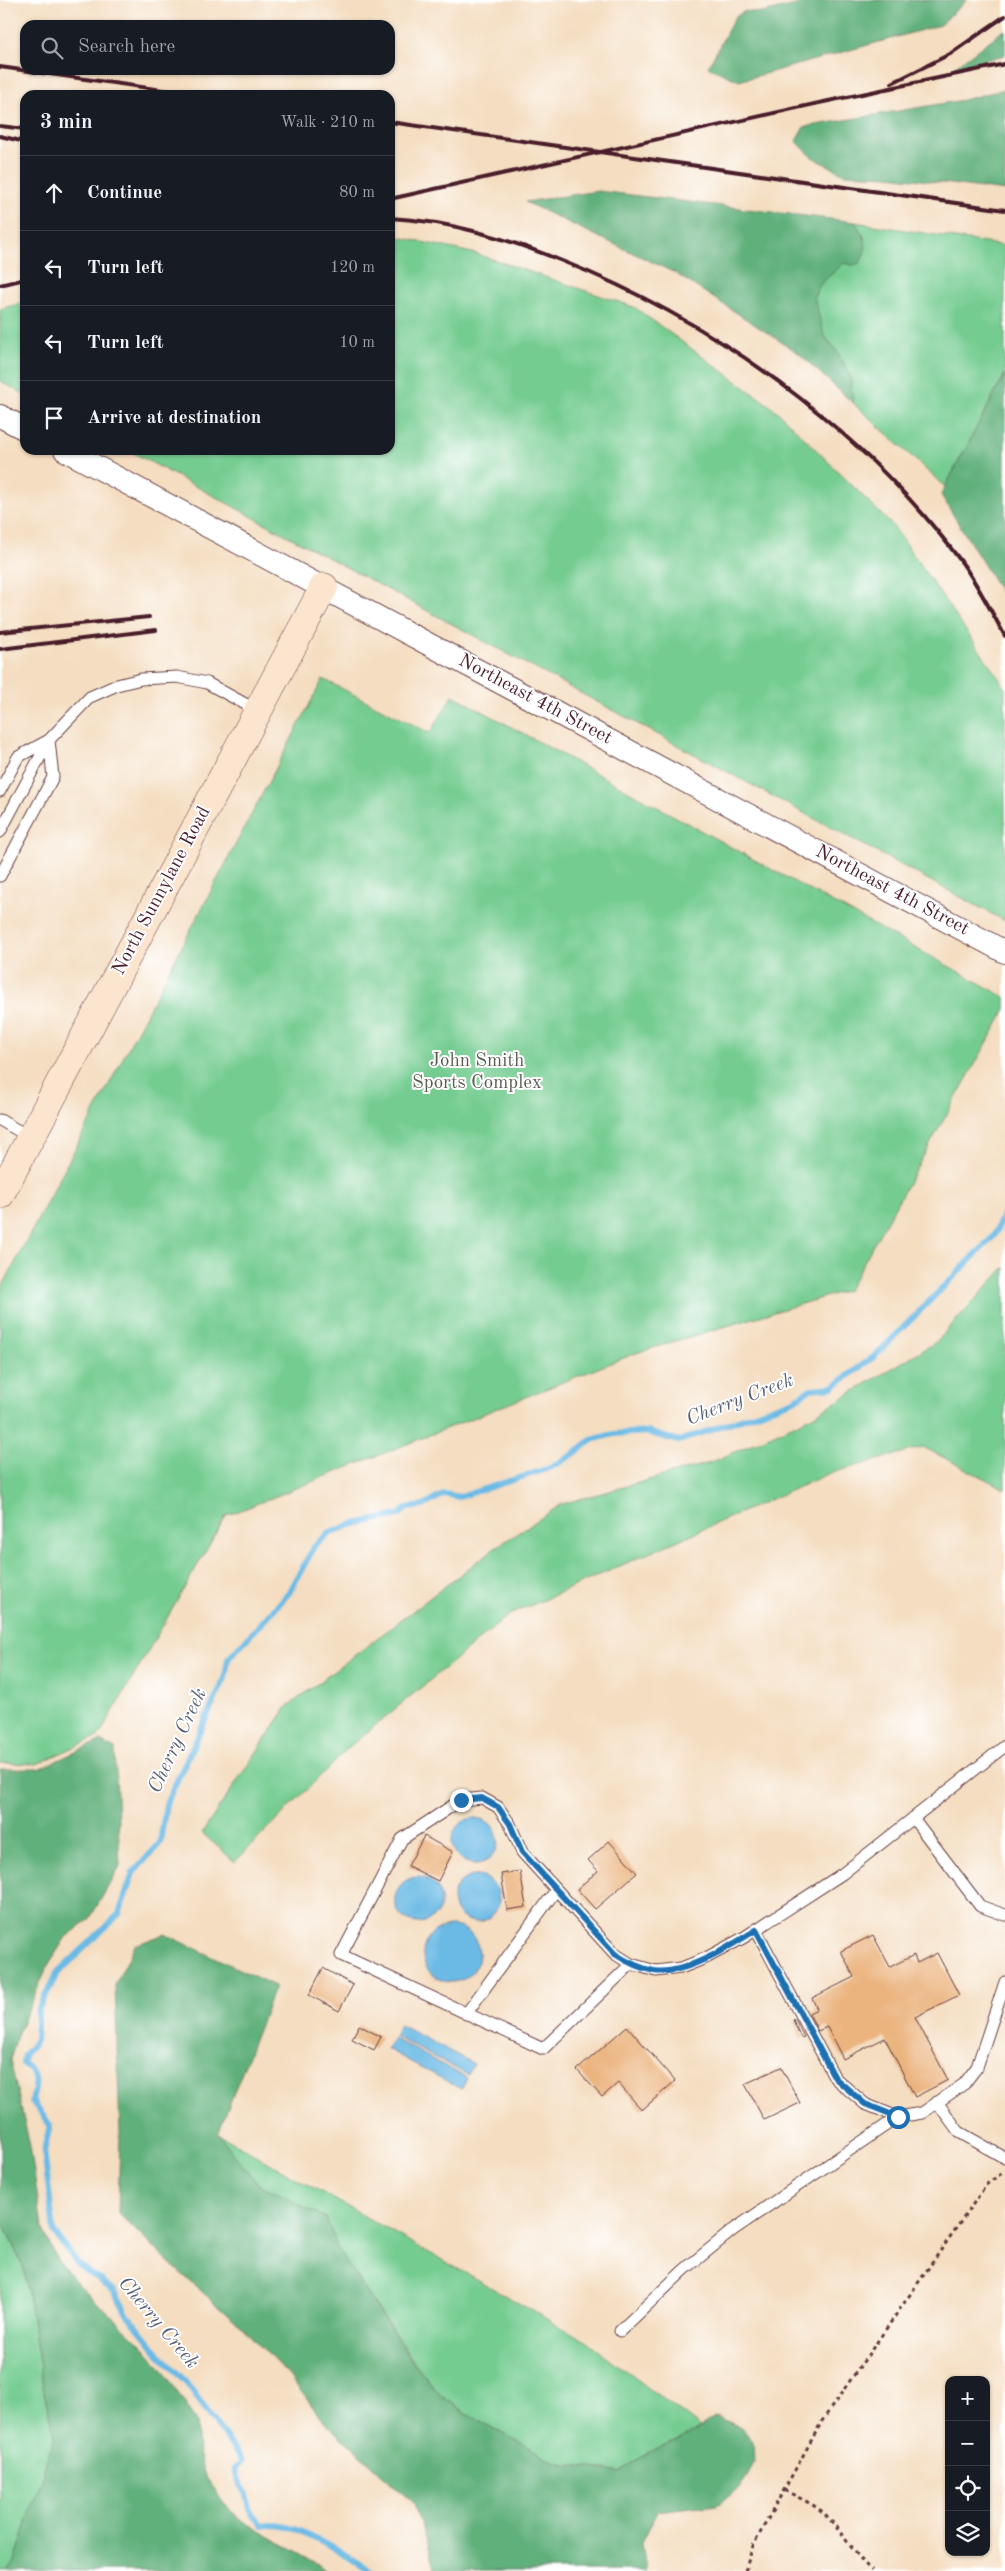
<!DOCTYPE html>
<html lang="en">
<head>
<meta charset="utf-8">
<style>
	body { margin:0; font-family:"Old Standard TT",serif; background:#242831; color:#f1f3f6 }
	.controls { position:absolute; right:15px; bottom:15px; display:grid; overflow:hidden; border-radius:10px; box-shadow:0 1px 4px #0004 }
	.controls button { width:45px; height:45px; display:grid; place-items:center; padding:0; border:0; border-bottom:1px solid #363941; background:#171b24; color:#f1f3f6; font:25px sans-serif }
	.stop { position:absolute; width:15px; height:15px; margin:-11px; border:4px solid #1f6fb2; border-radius:50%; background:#fff }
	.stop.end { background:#1f6fb2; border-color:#fff; box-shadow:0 1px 5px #0008 }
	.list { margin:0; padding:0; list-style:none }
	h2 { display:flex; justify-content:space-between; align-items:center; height:65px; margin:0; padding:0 20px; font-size:21px }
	h2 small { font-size:16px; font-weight:400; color:#9ea1a6 }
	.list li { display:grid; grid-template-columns:32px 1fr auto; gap:15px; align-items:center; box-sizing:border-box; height:75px; padding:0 20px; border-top:1px solid #363941 }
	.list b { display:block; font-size:19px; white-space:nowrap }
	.list em { font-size:16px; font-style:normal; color:#9ea1a6 }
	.icon { flex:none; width:28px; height:28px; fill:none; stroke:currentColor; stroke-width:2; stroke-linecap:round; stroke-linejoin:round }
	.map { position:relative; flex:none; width:1005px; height:2571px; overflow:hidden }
	.search { position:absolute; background:#171b24; box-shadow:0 1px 4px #0004; left:20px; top:20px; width:375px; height:55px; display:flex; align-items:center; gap:12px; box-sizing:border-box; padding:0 18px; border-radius:15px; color:#9ea1a6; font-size:19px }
	.panel { position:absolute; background:#171b24; box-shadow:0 1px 4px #0004; left:20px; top:90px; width:375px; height:365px; border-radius:15px }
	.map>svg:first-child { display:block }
</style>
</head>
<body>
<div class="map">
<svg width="1005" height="2571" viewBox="0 0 1005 2571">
	<rect width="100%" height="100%" fill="#fff"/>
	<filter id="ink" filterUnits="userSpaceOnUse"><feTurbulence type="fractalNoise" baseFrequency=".02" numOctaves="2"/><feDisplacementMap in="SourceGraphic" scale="10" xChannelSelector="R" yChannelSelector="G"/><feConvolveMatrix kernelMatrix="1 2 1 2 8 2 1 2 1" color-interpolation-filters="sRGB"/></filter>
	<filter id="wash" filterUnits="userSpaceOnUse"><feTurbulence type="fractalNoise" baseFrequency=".0096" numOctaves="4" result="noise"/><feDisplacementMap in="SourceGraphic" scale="20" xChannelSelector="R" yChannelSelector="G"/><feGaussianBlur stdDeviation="1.12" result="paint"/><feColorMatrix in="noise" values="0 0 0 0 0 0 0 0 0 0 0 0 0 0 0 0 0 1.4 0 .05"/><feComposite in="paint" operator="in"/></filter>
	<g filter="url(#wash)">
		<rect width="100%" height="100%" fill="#f4ddc0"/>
		<path fill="#75cc91" stroke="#60765e" d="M855 222 1005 246V374L945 487 853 403 850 375 837 351 824 335 814 297 821 283 844 263 853 265 865 238Z
			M390 235 477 254 634 307 776 410 894 527 1005 687V921L128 450H390Z
			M25 302V395L0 381V309Z
			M323 679 430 733 453 695 1005 997V1011L848 1290 636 1353 226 1516 99 1736 37 1764 0 1763V1291Z
			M1005 1267V1489L923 1447 828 1474 509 1615 349 1747 235 1862 202 1833 287 1707 495 1548 562 1504 710 1463 809 1418 936 1342Z
			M218 2134 588 2342 700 2427 680 2440 649 2452 620 2472 558 2463 484 2424 441 2396 415 2363 338 2250 326 2218 257 2183Z
			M0 2217 24 2269 44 2393 55 2435 14 2564 8 2571H0Z"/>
		<path fill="#60b07b" stroke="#556853" d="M816 0H967L940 25 739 81 708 67 735 17 745 11 762 13Z
			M1005 30V55L953 68 1000 33Z
			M1005 89V191L889 176 844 174 812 157 796 141 804 127 963 100Z
			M598 191 855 222C866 240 870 243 860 263L853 265 844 263 821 283 814 297 824 335 837 351 850 375 853 403 797 352 675 273 525 202Z
			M1005 374V599L941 495Z
			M100 1741 115 1749 120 1866 89 1920 66 1937 47 1967 18 2033 10 2060 30 2146 42 2227 56 2258 78 2284 143 2346 161 2367 197 2422 199 2454 207 2479 231 2511 249 2525 330 2571H8L14 2564 55 2435 44 2393 24 2269 0 2217V1769H38Z
			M165 1934 275 1986 218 2134 257 2183 326 2218 338 2250 411 2359 441 2396 484 2424 558 2463 620 2472 649 2452 680 2440 716 2417 741 2427 753 2441 754 2463 740 2489 717 2504 658 2511 642 2542 646 2571H435L414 2504 322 2419 289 2376 241 2326 167 2261 118 2213 120 2133 115 1985 135 1945Z"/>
		<path fill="#6abae5" stroke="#5a6c88" d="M452 1841a23 23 0 1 1 46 0a23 23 0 1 1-46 0Z
			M453 1899a23 23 0 1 1 46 0a23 23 0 1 1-46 0Z
			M395 1900a23 23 0 1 1 46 0a23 23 0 1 1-46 0Z
			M423 1954a28 28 0 1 1 56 0a28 28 0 1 1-56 0Z
			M400 2025 474 2064 468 2075 394 2036Z
			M393 2038 467 2078 461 2089 387 2049Z"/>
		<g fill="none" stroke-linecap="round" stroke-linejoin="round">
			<path stroke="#6abae5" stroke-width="6" d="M371 2571C342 2554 296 2519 262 2526L249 2509 245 2491 237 2479 235 2468 242 2461 187 2383 159 2354 127 2314 114 2290 78 2265 54 2232 44 2151 50 2125 32 2101C37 2082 39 2076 23 2063L24 2055 36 2041 38 2010 57 1974 119 1914 133 1873 160 1843 166 1804 225 1678 228 1659 289 1593 315 1545 328 1534 350 1525 399 1515 407 1508 423 1506 444 1494 459 1497 550 1468 574 1454 591 1440 614 1434 646 1432 679 1441 794 1400 811 1389 833 1387 876 1355 994 1236 1005 1210"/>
		</g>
		<g id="blocks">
			<path fill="#ebb47f" d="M424 1836 453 1852 438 1881 408 1866Z
				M609 1841 637 1873 595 1909 577 1889 598 1871 588 1860Z
				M520 1871 526 1907 507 1910 501 1874Z
				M873 1935 890 1967 914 1955 917 1963 937 1953 959 1995 915 2017 948 2080 915 2097 885 2038 843 2059 827 2027 818 2031 809 2013 817 2009 812 1998 854 1977 841 1951Z
				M323 1968 353 1985 339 2011 309 1995Z
				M795 2019 804 2037 801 2038 793 2020Z
				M359 2025 381 2037 374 2050 352 2039Z
				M627 2026 675 2081 642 2110 618 2083 602 2097 577 2070Z
				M781 2067 800 2103 764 2120 745 2084Z"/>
		</g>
	</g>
	<g filter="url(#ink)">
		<use href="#blocks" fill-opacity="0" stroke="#643c41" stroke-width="1"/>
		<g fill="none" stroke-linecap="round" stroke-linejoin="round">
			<g stroke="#643c41" stroke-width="13">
				<path id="lane" d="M0 791 18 757 49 740 53 777 0 876
					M0 832 49 740 90 697 117 685 141 679 177 677 207 683 258 711
					M0 1120 31 1138
					M913 1818 980 1906 1005 1915
					M756 1930 835 2078 865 2104 898 2117 922 2113 964 2084 977 2067 1005 1982
					M631 1964 543 2049 341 1955 402 1839 461 1800 482 1798 498 1807 510 1824 522 1852 615 1954 631 1964 656 1971 681 1968 706 1958 743 1938 842 1874 1005 1746
					M466 2014 556 1890
					M937 2102 959 2132 1005 2158
					M620 2331 684 2270 733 2230 898 2117"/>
			</g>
			<g stroke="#643c41" stroke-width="24">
				<path id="street" d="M0 416 25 429
					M65 450 1005 952"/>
			</g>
			<g stroke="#643c41" stroke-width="29">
				<path id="secondary" d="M0 1195 324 587"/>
			</g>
			<path stroke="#643c41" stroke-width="3" stroke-dasharray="4 4" stroke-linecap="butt" d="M784 2490C797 2497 814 2504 825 2514 842 2532 854 2554 872 2571
				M745 2571 753 2546 822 2421 987 2184 1002 2173"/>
			<use href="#lane" stroke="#fff" stroke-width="11"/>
			<use href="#street" stroke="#fff" stroke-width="22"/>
			<use href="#secondary" stroke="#fce5cf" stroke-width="28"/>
			<path stroke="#4a1f2b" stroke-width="4" d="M0 67 198 95
				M892 83 950 54 1005 16
				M390 122 1005 210
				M0 126 25 129
				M0 136 25 142
				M390 199 819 103 1005 64
				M390 218C450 221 506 238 562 261 714 321 861 428 960 560 977 583 991 611 1005 636
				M0 285 25 279
				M0 632 149 617
				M0 649 156 630"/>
		</g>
	</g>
	<g fill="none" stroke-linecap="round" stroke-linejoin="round" filter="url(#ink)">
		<path stroke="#1f6fb2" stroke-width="6" d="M461 1800 482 1798 498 1807 510 1824 522 1852 615 1954C627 1962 639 1968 654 1971 684 1976 732 1945 756 1930L835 2078 865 2104 898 2117"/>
	</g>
	<g text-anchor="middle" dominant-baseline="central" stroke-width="4" stroke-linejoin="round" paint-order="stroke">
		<g font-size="19" fill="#4a1f2b" stroke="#fff">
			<text transform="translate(535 700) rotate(28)">Northeast 4th Street</text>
			<text transform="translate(162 891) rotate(-62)">North Sunnylane Road</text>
			<text transform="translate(892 891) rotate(28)">Northeast 4th Street</text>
		</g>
		<g font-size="19" fill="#595c4f" stroke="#fff">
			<text x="477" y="1061">John Smith<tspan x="477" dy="22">Sports Complex</tspan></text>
		</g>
		<g font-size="20" font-style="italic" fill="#575d75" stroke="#fff">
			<text transform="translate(740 1400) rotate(-21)">Cherry Creek</text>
			<text transform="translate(178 1741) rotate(-65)">Cherry Creek</text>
			<text transform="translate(158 2323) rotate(50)">Cherry Creek</text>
		</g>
	</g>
</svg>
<div class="controls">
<button>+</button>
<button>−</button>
<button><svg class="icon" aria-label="locate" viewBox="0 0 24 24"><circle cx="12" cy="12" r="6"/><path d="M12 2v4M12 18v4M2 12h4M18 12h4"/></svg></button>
<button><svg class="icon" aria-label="layers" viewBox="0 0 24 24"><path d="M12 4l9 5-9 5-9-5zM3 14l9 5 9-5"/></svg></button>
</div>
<div class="stop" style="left:898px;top:2117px"></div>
<div class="stop end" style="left:461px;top:1800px"></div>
<div class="search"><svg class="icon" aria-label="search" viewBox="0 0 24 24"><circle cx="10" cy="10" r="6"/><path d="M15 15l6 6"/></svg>Search here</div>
<section class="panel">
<h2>3 min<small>Walk · 210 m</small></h2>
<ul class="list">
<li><svg class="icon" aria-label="ahead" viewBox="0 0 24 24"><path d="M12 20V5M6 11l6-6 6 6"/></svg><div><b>Continue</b></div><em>80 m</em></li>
<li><svg class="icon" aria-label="left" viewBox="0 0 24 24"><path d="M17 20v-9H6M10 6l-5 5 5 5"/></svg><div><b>Turn left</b></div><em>120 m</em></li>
<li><svg class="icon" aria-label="left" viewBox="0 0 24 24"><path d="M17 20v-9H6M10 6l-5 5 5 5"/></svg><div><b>Turn left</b></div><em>10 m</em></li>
<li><svg class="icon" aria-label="arrive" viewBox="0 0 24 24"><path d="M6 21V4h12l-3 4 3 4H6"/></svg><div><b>Arrive at destination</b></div></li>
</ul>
</section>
</div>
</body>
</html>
